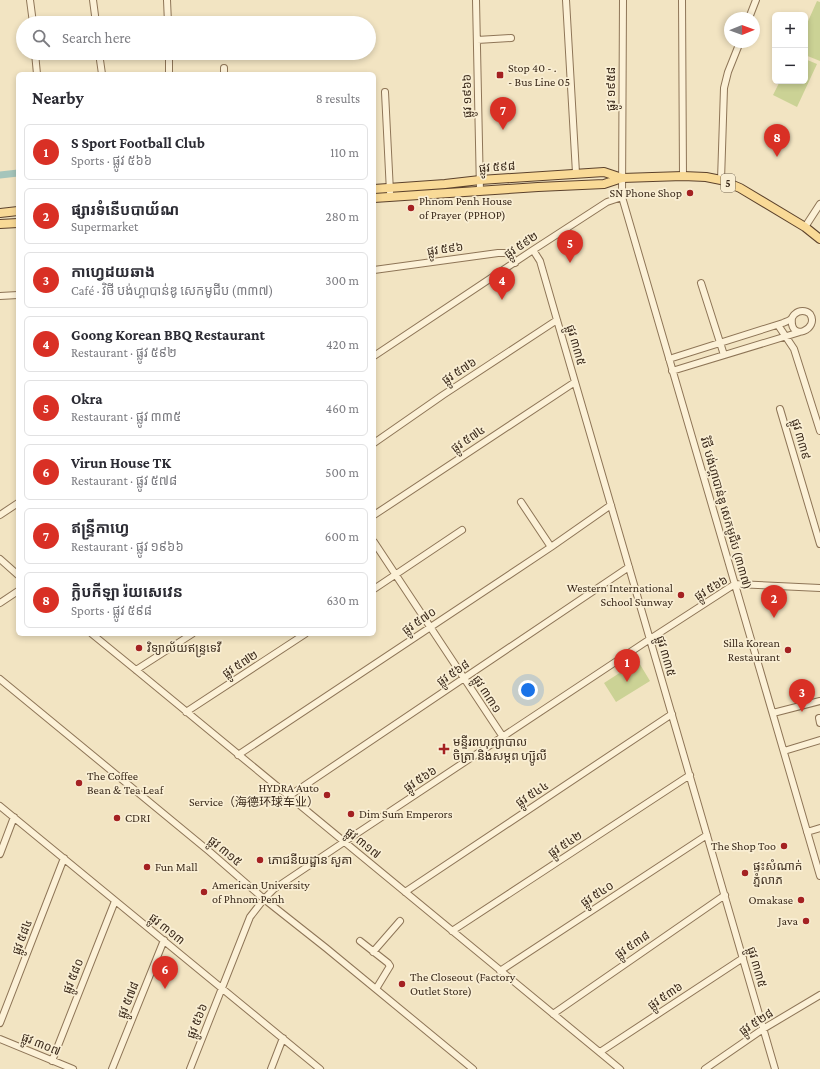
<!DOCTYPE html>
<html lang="en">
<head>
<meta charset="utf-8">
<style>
	body { margin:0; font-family:"Crimson Pro","Noto Sans SC","Noto Sans Khmer",serif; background:#f7f7f7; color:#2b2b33 }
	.controls { position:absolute; right:12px; top:12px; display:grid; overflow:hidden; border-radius:6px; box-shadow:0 2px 6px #0003 }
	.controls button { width:36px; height:36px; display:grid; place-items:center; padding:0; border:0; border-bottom:1px solid #e1e1e2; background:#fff; color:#2b2b33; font:20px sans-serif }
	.compass { position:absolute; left:724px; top:12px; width:36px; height:36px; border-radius:50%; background:#fff; box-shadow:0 2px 6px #0003; rotate:89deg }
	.you { position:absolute; left:528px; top:690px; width:14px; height:14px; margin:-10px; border:3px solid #fff; border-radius:50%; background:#1a73e8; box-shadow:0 0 0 6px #1a73e833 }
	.badge { display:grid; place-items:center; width:26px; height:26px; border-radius:50%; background:#d93025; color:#fff; font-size:13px; font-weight:700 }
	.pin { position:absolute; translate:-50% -33px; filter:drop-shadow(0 1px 2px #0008) }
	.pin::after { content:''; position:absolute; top:21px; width:14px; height:12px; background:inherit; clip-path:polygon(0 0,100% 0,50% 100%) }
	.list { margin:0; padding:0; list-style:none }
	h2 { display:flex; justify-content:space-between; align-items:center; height:52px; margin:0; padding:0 16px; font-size:17px }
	h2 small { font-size:13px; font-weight:400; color:#7c7c81 }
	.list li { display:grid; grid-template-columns:26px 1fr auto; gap:12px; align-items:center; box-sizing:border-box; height:56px; margin:0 8px 8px; padding:0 8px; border:1px solid #e1e1e2; border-radius:6px }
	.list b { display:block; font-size:15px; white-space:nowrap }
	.list p { margin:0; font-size:13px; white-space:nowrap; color:#7c7c81 }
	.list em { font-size:13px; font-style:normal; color:#7c7c81 }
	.icon { flex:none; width:22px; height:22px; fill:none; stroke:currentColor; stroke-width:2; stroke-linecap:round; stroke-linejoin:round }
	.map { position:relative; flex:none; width:820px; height:1069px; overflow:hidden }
	.search { position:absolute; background:#fff; box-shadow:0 2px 6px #0003; left:16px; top:16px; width:360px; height:44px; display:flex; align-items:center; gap:10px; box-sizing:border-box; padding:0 14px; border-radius:22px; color:#7c7c81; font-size:15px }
	.panel { position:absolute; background:#fff; box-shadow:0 2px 6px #0003; left:16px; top:72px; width:360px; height:564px; border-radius:6px }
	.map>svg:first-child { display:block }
</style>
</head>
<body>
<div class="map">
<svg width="820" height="1069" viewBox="0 0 820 1069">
	<rect width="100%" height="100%" fill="#f2e4c2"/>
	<path fill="#cbd295" d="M817 1 820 2V61L805 55V28Z
		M805 59 817 64 797 107 773 95 780 81H805Z
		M638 661 650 681 616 702 604 683Z"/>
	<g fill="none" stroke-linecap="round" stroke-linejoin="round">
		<path stroke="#a5c5bb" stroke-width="7" d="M0 175 18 173"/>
		<g stroke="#8e7557" stroke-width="8">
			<path id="minor" d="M30 0 33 23
				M93 0 96 23
				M167 0 168 23
				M476 0 480 191
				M566 0 576 173
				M623 0 622 197 820 876
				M682 0 683 176
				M749 18 756 0
				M477 40 511 38
				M35 53 37 74
				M99 53 102 74
				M169 53V74
				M224 68V74
				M385 92 390 192
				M721 180 724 88 728 72 740 42
				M805 227 820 204
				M533 250 540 261 557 320 775 1069
				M374 270 498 253H506L512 256 515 263
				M701 283 724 355
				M0 296 18 295
				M778 325 794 349 820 431
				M374 356 533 250 607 202 622 197
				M669 359 783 323C785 322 789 321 791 319 793 317 793 315 795 314 799 310 806 310 810 314 820 329 789 343 792 318
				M672 371 800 332
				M780 409 820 544
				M374 443 443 395 557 320
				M521 502 551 547
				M0 515 18 503
				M374 515 575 382
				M374 542 503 737
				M0 559 18 575
				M374 589 462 530
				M0 603 18 591
				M92 634 136 670 620 1069
				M136 670 192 634
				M0 679 210 852 264 899 326 948 473 1069
				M186 712 305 634
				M773 713 820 701
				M819 718 820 723
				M784 751 820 740
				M238 755 551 547 611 505
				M289 796 629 567
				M0 806 320 1069
				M807 832 820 828
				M0 854 14 817
				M405 892 672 714
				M452 931 690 775
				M360 941 388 963 390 966 376 989
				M373 952 400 921
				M500 971 707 835
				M553 1014 725 895
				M0 1023 64 858
				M0 1039 73 1069
				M600 1052 743 958
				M52 1061 115 901
				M112 1069 164 940
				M190 1069 250 917 264 899 274 889 344 842 650 639 735 584 820 588
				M271 1069 283 1038
				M705 1069 763 1029 820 995"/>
		</g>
		<g stroke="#5c422c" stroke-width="10">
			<path id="major" d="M374 189 445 184 480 180 604 172 622 178
				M374 198 538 187 604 184 622 178 683 176 706 177 721 180 740 188 805 227 820 239
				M0 213 18 211
				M0 224 18 223"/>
		</g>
		<use href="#minor" stroke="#fcf1d7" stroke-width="6"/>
		<use href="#major" stroke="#f9da97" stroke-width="8"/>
	</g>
	<g fill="#a42122" stroke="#f9eed3" stroke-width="1.5">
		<rect x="496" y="71" width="8" height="8" rx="2"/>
		<circle cx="690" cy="193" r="4"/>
		<circle cx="411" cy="208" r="4"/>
		<circle cx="681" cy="595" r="4"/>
		<circle cx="139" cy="648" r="4"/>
		<circle cx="788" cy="650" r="4"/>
		<path d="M442 743h4v4h4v4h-4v4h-4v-4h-4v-4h4z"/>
		<circle cx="79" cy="783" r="4"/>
		<circle cx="327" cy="795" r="4"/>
		<circle cx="351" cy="814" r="4"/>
		<circle cx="117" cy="818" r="4"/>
		<circle cx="784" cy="846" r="4"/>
		<circle cx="260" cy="860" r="4"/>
		<circle cx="147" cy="867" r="4"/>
		<circle cx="745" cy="873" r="4"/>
		<circle cx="204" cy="892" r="4"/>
		<circle cx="801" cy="900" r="4"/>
		<circle cx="806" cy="921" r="4"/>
		<circle cx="402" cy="984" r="4"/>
	</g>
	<g text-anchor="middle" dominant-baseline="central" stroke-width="3.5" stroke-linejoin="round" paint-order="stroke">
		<rect fill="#f9eed3" stroke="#756654" stroke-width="1" x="721" y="174" width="14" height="18" rx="3"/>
		<g font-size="11" font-weight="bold" fill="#3d2c1d">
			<text x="728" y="183">5</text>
		</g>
		<g font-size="12" fill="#3d2c1d" stroke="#f9eed3" text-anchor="start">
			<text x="508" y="68">Stop 40 - .<tspan x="508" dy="14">- Bus Line 05</tspan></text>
			<text x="682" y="193" text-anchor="end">SN Phone Shop</text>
			<text x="419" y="201">Phnom Penh House<tspan x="419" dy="14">of Prayer (PPHOP)</tspan></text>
			<text x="673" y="588" text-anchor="end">Western International<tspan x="673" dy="14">School Sunway</tspan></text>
			<text x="780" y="643" text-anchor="end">Silla Korean<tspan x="780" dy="14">Restaurant</tspan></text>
			<text x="147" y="648">វិទ្យាល័យឥន្រ្ទទេវី</text>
			<text x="453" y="742">មន្ទីរពហុព្យាបាល<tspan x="453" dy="14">ចិត្រា និងសម្ភព ហ្ស៊ូលី</tspan></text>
			<text x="87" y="776">The Coffee<tspan x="87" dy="14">Bean &amp; Tea Leaf</tspan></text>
			<text x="319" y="788" text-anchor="end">HYDRA Auto<tspan x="319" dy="14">Service（海德环球车业）</tspan></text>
			<text x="359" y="814">Dim Sum Emperors</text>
			<text x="125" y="818">CDRI</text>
			<text x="776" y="846" text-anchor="end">The Shop Too</text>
			<text x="268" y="860">ភោជនីយដ្ឋាន សួគា</text>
			<text x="753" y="866">ផ្ទះសំណាក់<tspan x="753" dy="14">ភ្នំលាភ</tspan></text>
			<text x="155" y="867">Fun Mall</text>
			<text x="212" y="885">American University<tspan x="212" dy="14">of Phnom Penh</tspan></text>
			<text x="793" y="900" text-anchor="end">Omakase</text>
			<text x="798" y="921" text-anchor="end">Java</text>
			<text x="410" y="977">The Closeout (Factory<tspan x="410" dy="14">Outlet Store)</tspan></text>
		</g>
		<g font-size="12" fill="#3d2c1d" stroke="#f9eed3">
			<text transform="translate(611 89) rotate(-90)">ផ្លូវ ១៩៥៨</text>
			<text transform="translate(467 96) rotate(-91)">ផ្លូវ ១៩៦៦</text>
			<text transform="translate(497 167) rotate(-4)">ផ្លូវ ៥៩៨</text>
			<text transform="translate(521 245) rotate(-34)">ផ្លូវ ៥៩២</text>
			<text transform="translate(445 249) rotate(-8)">ផ្លូវ ៥៩៦</text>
			<text transform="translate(576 345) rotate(74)">ផ្លូវ ៣៣៥</text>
			<text transform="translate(459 371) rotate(-33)">ផ្លូវ ៥៧៦</text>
			<text transform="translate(468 439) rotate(-34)">ផ្លូវ ៥៧៤</text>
			<text transform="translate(801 439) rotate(74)">ផ្លូវ ៣៣៩</text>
			<text transform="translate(726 513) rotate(74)">វិថី បង់ហ្គាបាន់ឌូ សេកមូជីប (៣៣៧)</text>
			<text transform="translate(711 588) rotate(-31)">ផ្លូវ ៥៦៦</text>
			<text transform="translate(419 621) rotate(-34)">ផ្លូវ ៥៧០</text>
			<text transform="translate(666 656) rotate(74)">ផ្លូវ ៣៣៥</text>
			<text transform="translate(240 664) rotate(-33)">ផ្លូវ ៥៧២</text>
			<text transform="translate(453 673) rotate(-34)">ផ្លូវ ៥៦៨</text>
			<text transform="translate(487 694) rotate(57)">ផ្លូវ ៣៣១</text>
			<text transform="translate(420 779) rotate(-33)">ផ្លូវ ៥៦៦</text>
			<text transform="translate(532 794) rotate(-33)">ផ្លូវ ៥៤៤</text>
			<text transform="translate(363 843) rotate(39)">ផ្លូវ ៣១៧</text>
			<text transform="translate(565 844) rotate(-33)">ផ្លូវ ៥៤២</text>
			<text transform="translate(225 851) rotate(40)">ផ្លូវ ៣១៥</text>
			<text transform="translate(597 894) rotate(-33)">ផ្លូវ ៥៤០</text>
			<text transform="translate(167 929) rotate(39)">ផ្លូវ ៣១៣</text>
			<text transform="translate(22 937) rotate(-69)">ផ្លូវ ៥៨៤</text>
			<text transform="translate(632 945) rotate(-34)">ផ្លូវ ៥៣៨</text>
			<text transform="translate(757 967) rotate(74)">ផ្លូវ ៣៣៥</text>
			<text transform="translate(73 976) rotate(-68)">ផ្លូវ ៥៨០</text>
			<text transform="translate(665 996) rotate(-34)">ផ្លូវ ៥៣៦</text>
			<text transform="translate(128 1000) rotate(-68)">ផ្លូវ ៥៧៨</text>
			<text transform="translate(197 1021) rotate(-68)">ផ្លូវ ៥៦៦</text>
			<text transform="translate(756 1022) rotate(-33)">ផ្លូវ ៥២៨</text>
			<text transform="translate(41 1044) rotate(22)">ផ្លូវ ៣០៧</text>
		</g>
	</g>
</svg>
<div class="controls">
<button>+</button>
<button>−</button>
</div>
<svg class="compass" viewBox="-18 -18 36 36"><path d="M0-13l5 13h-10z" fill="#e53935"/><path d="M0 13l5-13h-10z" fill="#7c7c81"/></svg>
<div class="you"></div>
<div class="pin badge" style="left:627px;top:682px">1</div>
<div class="pin badge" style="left:774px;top:618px">2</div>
<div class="pin badge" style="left:802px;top:712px">3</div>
<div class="pin badge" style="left:502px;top:300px">4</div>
<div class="pin badge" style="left:570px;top:263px">5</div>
<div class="pin badge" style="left:165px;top:989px">6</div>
<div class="pin badge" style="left:503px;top:130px">7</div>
<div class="pin badge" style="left:777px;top:157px">8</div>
<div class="search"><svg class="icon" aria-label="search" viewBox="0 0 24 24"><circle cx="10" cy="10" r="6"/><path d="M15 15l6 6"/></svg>Search here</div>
<section class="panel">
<h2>Nearby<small>8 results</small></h2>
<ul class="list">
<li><span class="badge">1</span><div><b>S Sport Football Club</b><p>Sports · ផ្លូវ ៥៦៦</p></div><em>110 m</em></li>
<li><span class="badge">2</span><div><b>ផ្សារទំនើបបាយ័ណ</b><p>Supermarket</p></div><em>280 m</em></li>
<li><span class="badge">3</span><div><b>កាហ្វេដយឆាង</b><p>Café · វិថី បង់ហ្គាបាន់ឌូ សេកមូជីប (៣៣៧)</p></div><em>300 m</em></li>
<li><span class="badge">4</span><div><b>Goong Korean BBQ Restaurant</b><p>Restaurant · ផ្លូវ ៥៩២</p></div><em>420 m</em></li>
<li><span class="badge">5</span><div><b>Okra</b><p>Restaurant · ផ្លូវ ៣៣៥</p></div><em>460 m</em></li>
<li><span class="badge">6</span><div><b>Virun House TK</b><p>Restaurant · ផ្លូវ ៥៧៨</p></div><em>500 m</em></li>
<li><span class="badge">7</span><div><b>ឥន្ទ្រីកាហ្វេ</b><p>Restaurant · ផ្លូវ ១៩៦៦</p></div><em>600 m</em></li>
<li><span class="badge">8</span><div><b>ក្លិបកីឡា រ៉យសេវេន</b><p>Sports · ផ្លូវ ៥៩៨</p></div><em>630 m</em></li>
</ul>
</section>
</div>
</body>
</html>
